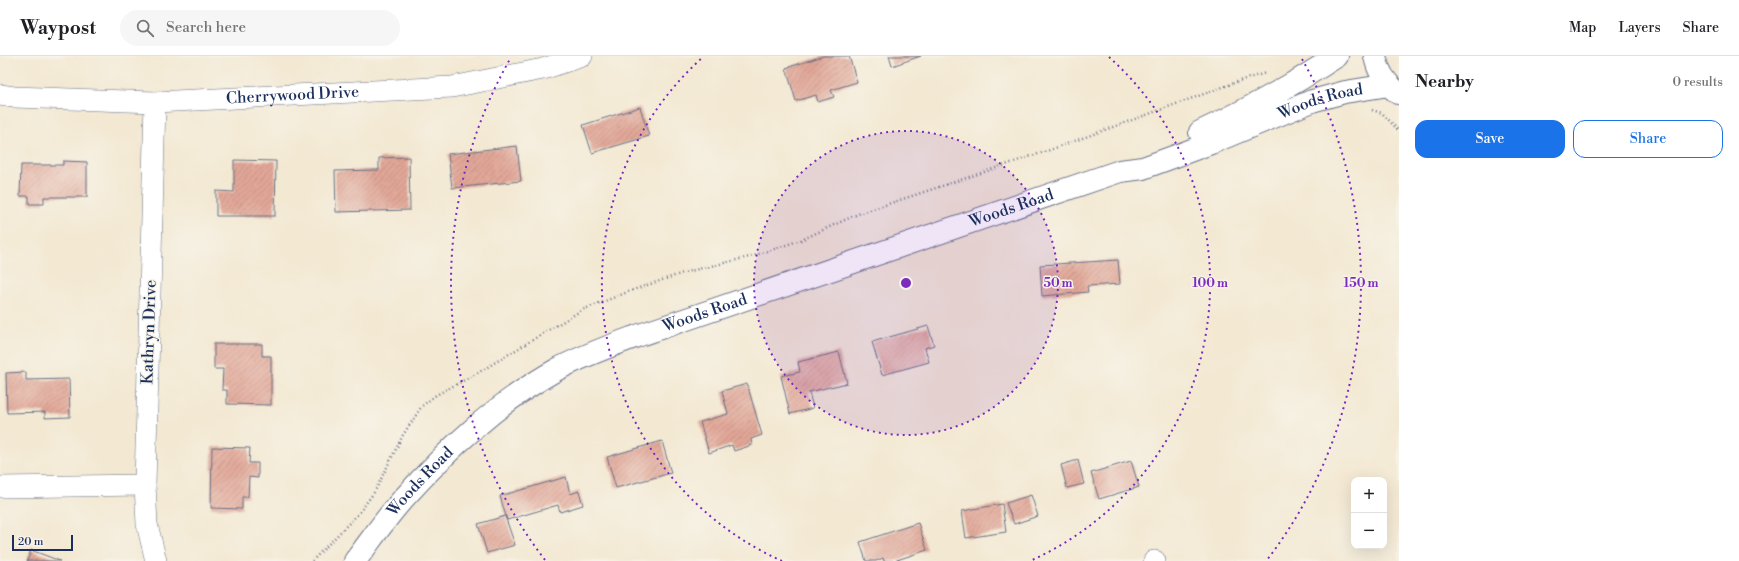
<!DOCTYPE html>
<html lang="en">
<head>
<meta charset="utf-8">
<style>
	body { margin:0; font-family:"Libre Bodoni",serif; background:#f6f6f6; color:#202124 }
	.controls { position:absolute; right:12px; bottom:12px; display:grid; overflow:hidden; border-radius:8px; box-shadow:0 4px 16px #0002 }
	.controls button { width:36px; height:36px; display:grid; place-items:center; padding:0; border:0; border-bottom:1px solid #e0e0e0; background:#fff; color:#202124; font:20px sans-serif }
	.scale { position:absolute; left:12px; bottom:10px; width:61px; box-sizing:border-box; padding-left:4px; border:2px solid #1b2f5e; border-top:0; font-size:11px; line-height:14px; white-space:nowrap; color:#1b2f5e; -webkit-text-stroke:3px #f7f3e8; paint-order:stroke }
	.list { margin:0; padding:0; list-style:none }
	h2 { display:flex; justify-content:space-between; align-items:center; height:52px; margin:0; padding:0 16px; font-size:17px }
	h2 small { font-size:13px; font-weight:400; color:#757577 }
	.actions { display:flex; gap:8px; padding:12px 16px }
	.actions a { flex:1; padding:9px 0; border:1px solid #1a73e8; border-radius:12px; text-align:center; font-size:14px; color:#1a73e8 }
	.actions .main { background:#1a73e8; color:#fff }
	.icon { flex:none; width:22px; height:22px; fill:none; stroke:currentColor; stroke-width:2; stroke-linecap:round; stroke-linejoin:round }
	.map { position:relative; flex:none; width:1399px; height:505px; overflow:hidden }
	header { display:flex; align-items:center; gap:24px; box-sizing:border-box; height:56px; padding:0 20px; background:#fff; border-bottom:1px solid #e0e0e0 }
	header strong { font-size:19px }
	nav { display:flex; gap:22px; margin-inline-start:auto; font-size:14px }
	.search { width:280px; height:36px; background:#f6f6f6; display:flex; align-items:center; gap:10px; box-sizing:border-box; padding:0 14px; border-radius:22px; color:#757577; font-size:15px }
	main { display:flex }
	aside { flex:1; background:#fff }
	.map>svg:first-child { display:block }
</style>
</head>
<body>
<header>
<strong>Waypost</strong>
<div class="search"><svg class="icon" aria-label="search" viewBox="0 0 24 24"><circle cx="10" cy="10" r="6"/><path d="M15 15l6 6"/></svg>Search here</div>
<nav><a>Map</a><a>Layers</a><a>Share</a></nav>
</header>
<main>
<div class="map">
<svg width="1399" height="505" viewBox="0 0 1399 505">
	<defs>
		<pattern id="building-hatch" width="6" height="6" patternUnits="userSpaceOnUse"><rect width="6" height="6" fill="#e2a798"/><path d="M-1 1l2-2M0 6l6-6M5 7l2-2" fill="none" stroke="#b6887f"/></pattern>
	</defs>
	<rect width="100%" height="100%" fill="#f7f3e8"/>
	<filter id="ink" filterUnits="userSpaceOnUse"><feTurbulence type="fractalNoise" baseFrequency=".025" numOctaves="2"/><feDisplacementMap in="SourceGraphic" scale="8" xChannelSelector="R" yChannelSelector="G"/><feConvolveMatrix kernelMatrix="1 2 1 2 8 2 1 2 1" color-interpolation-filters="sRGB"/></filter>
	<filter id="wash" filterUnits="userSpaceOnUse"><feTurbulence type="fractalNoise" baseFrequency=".012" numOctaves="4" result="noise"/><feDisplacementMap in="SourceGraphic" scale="16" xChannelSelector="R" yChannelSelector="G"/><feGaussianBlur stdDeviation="0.9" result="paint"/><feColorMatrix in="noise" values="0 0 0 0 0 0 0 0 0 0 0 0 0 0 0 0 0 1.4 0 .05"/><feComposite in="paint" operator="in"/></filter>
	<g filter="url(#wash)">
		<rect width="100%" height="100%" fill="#f3e8d2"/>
		<g id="blocks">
			<path fill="url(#building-hatch)" d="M823 0H849L857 26 831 34 834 41 818 46 816 39 796 45 786 12Z
				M889 0H921L892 10Z
				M640 51 649 80 592 97 583 69Z
				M517 90 521 125 452 132 448 98Z
				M409 101 410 154 336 156 335 115 379 114V102Z
				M234 104 276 105 275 160H216V135L234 136Z
				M63 105 87 106V141H44V148H29V140H20L21 109H63Z
				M1118 204 1120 228 1087 230 1088 236 1042 240 1040 209Z
				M928 270 934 289 925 292 929 306 882 319 872 286Z
				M214 288H262V300H271V349L227 348V334H222L223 313H214Z
				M839 296 847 327 809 336 813 352 790 358 781 320 800 316 798 306Z
				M26 316V324L69 323 70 361 45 362V356L7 357 6 317Z
				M747 328 762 379 751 383 752 389 734 395 732 389 709 397 700 366 728 358 722 335Z
				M662 385 671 417 616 432 607 401Z
				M212 391 250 392 249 407H258V422L249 421 248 441H242V453L211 452Z
				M1078 404 1084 428 1067 432 1061 409Z
				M1131 405 1139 431 1099 443 1091 417Z
				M566 421 570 438 579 435 583 449 560 456 558 449 507 464 500 440Z
				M1031 439 1038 460 1014 468 1006 447Z
				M1002 448 1006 476 966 482 962 455Z
				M505 460 515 489 487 497 478 468Z
				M918 467 927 494 894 505H884L883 502 876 505H866L860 486Z
				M31 494 60 505H27Z"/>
		</g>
	</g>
	<g filter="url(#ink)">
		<use href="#blocks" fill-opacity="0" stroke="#677087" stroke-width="1"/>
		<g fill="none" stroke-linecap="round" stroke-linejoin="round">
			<g stroke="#677087" stroke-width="22">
				<g id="minor">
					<path id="s1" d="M0 39 14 41 155 46 452 31 543 13 582 0"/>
					<path d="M155 46 145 429 147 468 156 505"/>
					<path d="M0 431 145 429"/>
					<path d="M1154 505H1155"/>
				</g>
			</g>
			<g stroke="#677087" stroke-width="24">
				<g id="tertiary">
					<path d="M1375 0C1378 16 1385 27 1398 37"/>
					<path d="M1200 76C1247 54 1293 29 1337 0"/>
					<path id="s2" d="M355 505C371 484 386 462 403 443 448 393 497 347 556 314 582 300 610 290 637 280L1120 115 1143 112 1211 87 1312 45 1345 36 1389 29"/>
				</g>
			</g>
			<path stroke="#677087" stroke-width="2.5" stroke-dasharray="1 3" stroke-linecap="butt" d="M1372 54 1382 57 1399 75
				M312 505 359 457 375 435 403 379 422 350 436 339 476 318 582 254 633 234 686 216 753 200 801 184 858 158 1047 95 1245 23 1266 17"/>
			<use href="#minor" stroke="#fff" stroke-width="21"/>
			<use href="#tertiary" stroke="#fff" stroke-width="22"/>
		</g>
	</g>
	<circle cx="906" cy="227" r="152" fill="#7b2cbf" fill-opacity=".12"/>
	<g fill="none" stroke="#7b2cbf" stroke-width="2" stroke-dasharray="2 4">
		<circle cx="906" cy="227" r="152"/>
		<path d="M782 505A304 304 0 0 1 703 1M1109 1A304 304 0 0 1 1030 505"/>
		<path d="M545 504A455 455 0 0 1 510 3M1302 3A455 455 0 0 1 1267 504"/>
	</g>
	<g text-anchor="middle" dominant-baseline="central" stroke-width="3" stroke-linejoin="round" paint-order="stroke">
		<g font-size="16" fill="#1b2f5e" stroke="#f7f3e8">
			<text stroke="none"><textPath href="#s1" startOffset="293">Cherrywood Drive</textPath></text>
			<text stroke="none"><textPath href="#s2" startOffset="1091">Woods Road</textPath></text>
			<text stroke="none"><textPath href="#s2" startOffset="763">Woods Road</textPath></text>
			<text stroke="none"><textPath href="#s2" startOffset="439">Woods Road</textPath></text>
			<text transform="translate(149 276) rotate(-88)">Kathryn Drive</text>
			<text stroke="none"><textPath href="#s2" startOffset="103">Woods Road</textPath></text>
		</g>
	</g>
	<circle cx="906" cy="227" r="6" fill="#7b2cbf" stroke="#f7f3e8" stroke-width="2"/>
	<g font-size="12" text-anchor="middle" font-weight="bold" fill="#7b2cbf" stroke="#f7f3e8" stroke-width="3" stroke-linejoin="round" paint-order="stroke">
		<text x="1058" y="231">50 m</text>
		<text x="1210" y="231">100 m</text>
		<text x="1361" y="231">150 m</text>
	</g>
</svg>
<div class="controls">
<button>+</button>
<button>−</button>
</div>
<div class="scale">20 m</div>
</div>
<aside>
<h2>Nearby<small>0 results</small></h2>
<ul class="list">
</ul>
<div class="actions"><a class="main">Save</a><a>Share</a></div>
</aside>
</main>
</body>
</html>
